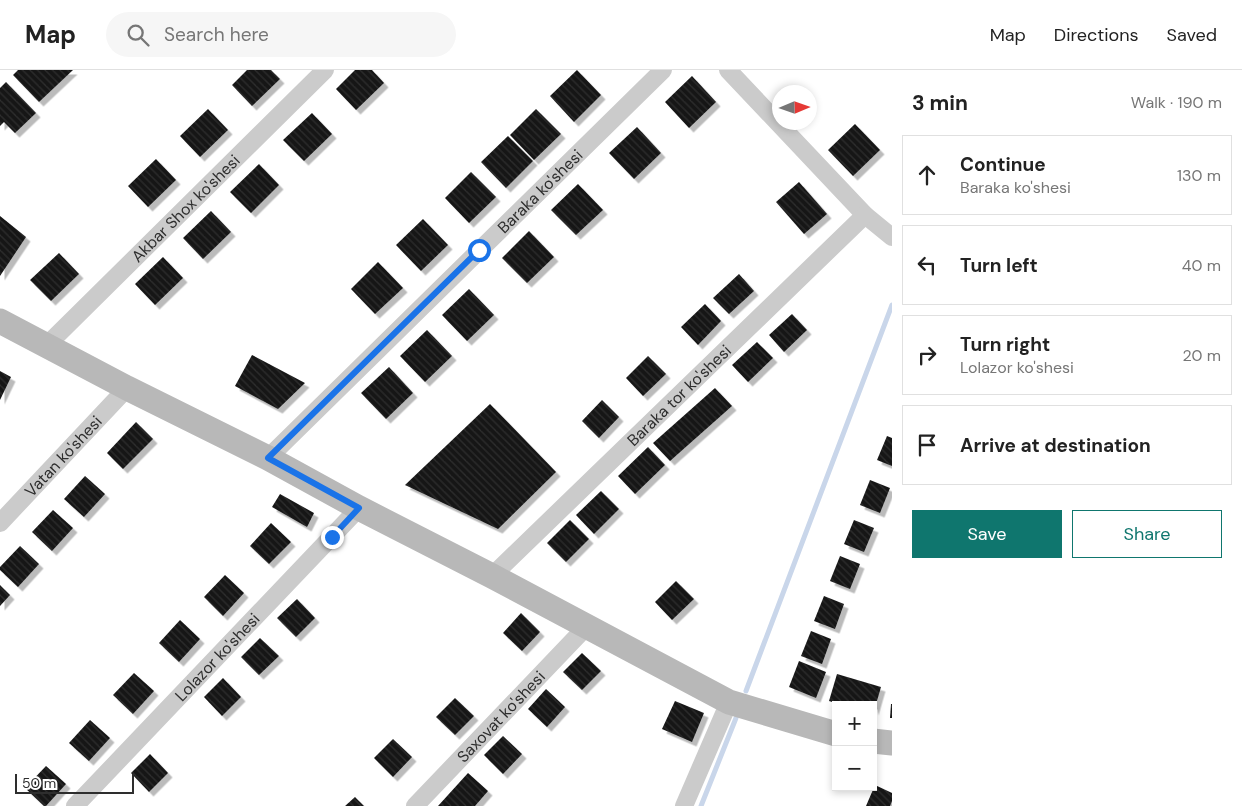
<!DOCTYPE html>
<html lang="en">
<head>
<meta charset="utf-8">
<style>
	body { margin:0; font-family:"DM Sans",sans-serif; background:#f6f6f6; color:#222 }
	.controls { position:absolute; right:15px; bottom:15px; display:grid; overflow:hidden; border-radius:0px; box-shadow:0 2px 8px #0003 }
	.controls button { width:45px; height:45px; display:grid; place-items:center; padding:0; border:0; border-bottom:1px solid #e0e0e0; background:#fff; color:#222; font:25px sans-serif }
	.compass { position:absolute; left:772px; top:15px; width:45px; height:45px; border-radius:50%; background:#fff; box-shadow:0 2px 8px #0003; rotate:88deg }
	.scale { position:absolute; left:15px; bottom:12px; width:119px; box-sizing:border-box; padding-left:5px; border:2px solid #2e2e2e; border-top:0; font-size:14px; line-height:18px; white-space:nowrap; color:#2e2e2e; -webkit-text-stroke:4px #fff; paint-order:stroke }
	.stop { position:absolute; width:15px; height:15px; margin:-11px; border:4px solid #1a73e8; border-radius:50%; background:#fff }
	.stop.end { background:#1a73e8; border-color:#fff; box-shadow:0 1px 5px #0008 }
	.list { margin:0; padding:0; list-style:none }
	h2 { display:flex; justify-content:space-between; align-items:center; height:65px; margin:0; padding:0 20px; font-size:21px }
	h2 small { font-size:16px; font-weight:400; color:#767676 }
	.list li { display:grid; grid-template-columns:32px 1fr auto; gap:15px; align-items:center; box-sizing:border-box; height:80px; margin:0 10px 10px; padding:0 10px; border:1px solid #e0e0e0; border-radius:0px }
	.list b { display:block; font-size:19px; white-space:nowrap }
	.list p { margin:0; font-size:16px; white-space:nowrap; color:#767676 }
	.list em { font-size:16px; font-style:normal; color:#767676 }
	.actions { display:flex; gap:10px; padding:15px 20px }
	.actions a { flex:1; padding:11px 0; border:1px solid #0f766e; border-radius:0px; text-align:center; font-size:18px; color:#0f766e }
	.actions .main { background:#0f766e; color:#fff }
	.icon { flex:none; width:28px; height:28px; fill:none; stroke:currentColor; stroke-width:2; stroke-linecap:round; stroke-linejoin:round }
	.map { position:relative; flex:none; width:892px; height:736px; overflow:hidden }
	header { display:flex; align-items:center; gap:30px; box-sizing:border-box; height:70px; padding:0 25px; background:#fff; border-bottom:1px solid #e0e0e0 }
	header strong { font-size:24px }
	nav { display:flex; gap:28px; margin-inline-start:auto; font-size:18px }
	.search { width:350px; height:45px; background:#f6f6f6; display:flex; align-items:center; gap:12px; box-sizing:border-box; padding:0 18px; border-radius:28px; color:#767676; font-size:19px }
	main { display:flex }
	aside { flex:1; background:#fff }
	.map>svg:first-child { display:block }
</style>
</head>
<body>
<header>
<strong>Map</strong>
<div class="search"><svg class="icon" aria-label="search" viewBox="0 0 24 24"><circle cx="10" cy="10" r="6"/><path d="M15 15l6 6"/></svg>Search here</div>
<nav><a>Map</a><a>Directions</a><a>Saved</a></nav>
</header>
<main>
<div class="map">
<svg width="892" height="736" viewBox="0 0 892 736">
	<defs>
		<pattern id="building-back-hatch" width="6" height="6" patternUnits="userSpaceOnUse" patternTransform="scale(1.25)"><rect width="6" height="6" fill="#151515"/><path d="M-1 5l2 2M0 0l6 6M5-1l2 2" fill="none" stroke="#2f2f2f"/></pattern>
		<filter id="shadow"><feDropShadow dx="4.5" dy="4.5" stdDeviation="0" flood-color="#0004"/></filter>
	</defs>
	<rect width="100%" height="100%" fill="#fff"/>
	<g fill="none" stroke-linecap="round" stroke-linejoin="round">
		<path stroke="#c9d6ea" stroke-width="5" d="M746 621 892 235
			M701 736 736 648"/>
	</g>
	<path fill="url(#building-back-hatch)" filter="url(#shadow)" d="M18 0H73L39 32 13 5Z
		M247 0H271L280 9 252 36 232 15Z
		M355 0H372L384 13 356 40 336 19Z
		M577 0 601 25 574 52 550 26Z
		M692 6 716 32 689 58 665 32Z
		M6 12 36 43 15 63 4 52 0 56V18Z
		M208 39 228 60 200 87 180 66Z
		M536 39 561 64 534 90 510 65Z
		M312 43 332 64 304 91 283 70Z
		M855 54 880 80 853 106 828 80Z
		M637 57 661 83 634 109 609 83Z
		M508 66 533 91 506 118 481 92Z
		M156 89 176 110 148 137 128 116Z
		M259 94 279 115 251 143 230 122Z
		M471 102 496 127 469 153 445 128Z
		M799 112 827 144 804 164 776 132Z
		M578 114 603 140 576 165 551 140Z
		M211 141 231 162 203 189 183 168Z
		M0 146 26 167 0 206Z
		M423 149 448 175 421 201 396 175Z
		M529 161 554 187 527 213 502 188Z
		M59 183 79 204 51 231 30 210Z
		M163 187 183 208 155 235 135 214Z
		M378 192 403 218 375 244 351 219Z
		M739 204 754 221 729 244 713 228Z
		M469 219 494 245 467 271 442 245Z
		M705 234 721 251 698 275 681 257Z
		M792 244 807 260 784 282 769 265Z
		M427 260 452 286 425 312 400 286Z
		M757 272 773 288 748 312 732 295Z
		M252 285 305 313 278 339 235 316Z
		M648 286 666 304 643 326 626 308Z
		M389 297 413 323 386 349 361 323Z
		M0 301 11 307 0 330Z
		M715 318 732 336 670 391 653 373Z
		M602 330 619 347 599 368 582 351Z
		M490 334 556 402 498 459 405 415Z
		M136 352 153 369 123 399 107 383Z
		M887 366 892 368V396L877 390Z
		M648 377 665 395 635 424 618 406Z
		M85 406 105 424 84 447 64 429Z
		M870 410 890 418 880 443 860 435Z
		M601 421 619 439 594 464 576 445Z
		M280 424 314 443 307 457 272 437Z
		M53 440 73 458 52 481 32 462Z
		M570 450 589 469 566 492 547 473Z
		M854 450 874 458 864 482 844 474Z
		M271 453 291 472 269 494 250 476Z
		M20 476 39 494 18 517 0 500V497Z
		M840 486 860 494 850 519 830 511Z
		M225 505 244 523 223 546 204 527Z
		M676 511 694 529 672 550 655 532Z
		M0 515 10 525 0 536Z
		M824 526 844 534 835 559 814 551Z
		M297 529 315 548 296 567 277 548Z
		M521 543 540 562 522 581 503 563Z
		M180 550 200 569 179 592 159 573Z
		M811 561 831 569 822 594 801 586Z
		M260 568 279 586 259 605 241 587Z
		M582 583 601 601 582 620 563 602Z
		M799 591 826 602 816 628 789 617Z
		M134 603 154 621 133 644 113 625Z
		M837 604 881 617 874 641 873 635H842L829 631Z
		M223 608 241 627 222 646 204 627Z
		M546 619 565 637 547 657 528 639Z
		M455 628 474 646 455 665 436 647Z
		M675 631 704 643 692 672 662 659Z
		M891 634H892V648H890Z
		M90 650 110 668 89 691 69 673Z
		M503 666 522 684 503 704 484 685Z
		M393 669 412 687 393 707 374 688Z
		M150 684 168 703 149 722 131 703Z
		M46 696 66 714 46 736H44L25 718Z
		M468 703 488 721 475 736H438Z
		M875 715 892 723V731L890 736H866Z
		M355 727 364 736H345Z"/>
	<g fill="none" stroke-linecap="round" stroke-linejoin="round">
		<g stroke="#cbcbcb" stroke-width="18">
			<path d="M728 0 865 145 892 167"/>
			<path id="s1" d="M46 276 325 0"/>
			<path id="s2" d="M268 388 663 0"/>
			<path id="s3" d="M0 453 127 318"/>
			<path id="s4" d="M492 506 865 145"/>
			<path id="s5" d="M75 736 359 438"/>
			<path id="s6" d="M415 736 587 556"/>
			<path d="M684 736 729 632"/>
		</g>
		<path stroke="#b8b8b8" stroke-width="25" d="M0 251 127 318 268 388 359 438 492 506 729 632 836 664
			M873 671 892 673"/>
	</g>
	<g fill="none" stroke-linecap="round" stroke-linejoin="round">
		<path stroke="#1a73e8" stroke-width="6" d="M332 467 359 438 268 388 479 180"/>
	</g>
	<g text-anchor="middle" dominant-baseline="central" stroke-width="5" stroke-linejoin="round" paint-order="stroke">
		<g font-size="16" fill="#2e2e2e" stroke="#fff">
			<text stroke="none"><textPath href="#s2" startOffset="381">Baraka ko'shesi</textPath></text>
			<text stroke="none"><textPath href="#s1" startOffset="196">Akbar Shox ko'shesi</textPath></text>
			<text stroke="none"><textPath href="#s4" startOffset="260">Baraka tor ko'shesi</textPath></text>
			<text stroke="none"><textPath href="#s3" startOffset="92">Vatan ko'shesi</textPath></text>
			<text stroke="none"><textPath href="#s5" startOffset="206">Lolazor ko'shesi</textPath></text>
			<text stroke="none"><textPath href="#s6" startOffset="124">Saxovat ko'shesi</textPath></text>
		</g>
	</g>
</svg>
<div class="controls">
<button>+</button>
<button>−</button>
</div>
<svg class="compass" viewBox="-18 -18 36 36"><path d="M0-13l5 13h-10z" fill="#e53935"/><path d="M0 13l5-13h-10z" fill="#767676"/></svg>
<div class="scale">50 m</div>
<div class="stop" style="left:479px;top:180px"></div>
<div class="stop end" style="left:332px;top:467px"></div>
</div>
<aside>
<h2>3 min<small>Walk · 190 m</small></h2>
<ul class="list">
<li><svg class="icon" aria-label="ahead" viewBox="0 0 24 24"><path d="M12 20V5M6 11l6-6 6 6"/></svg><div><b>Continue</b><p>Baraka ko'shesi</p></div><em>130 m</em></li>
<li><svg class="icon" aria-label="left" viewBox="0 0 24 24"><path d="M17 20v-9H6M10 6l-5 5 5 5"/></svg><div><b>Turn left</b></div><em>40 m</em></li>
<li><svg class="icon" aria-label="right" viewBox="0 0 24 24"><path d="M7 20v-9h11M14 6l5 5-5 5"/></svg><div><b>Turn right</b><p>Lolazor ko'shesi</p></div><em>20 m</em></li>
<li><svg class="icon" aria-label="arrive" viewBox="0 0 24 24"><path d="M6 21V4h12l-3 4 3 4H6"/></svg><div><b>Arrive at destination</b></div></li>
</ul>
<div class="actions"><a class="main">Save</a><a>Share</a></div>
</aside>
</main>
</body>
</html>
